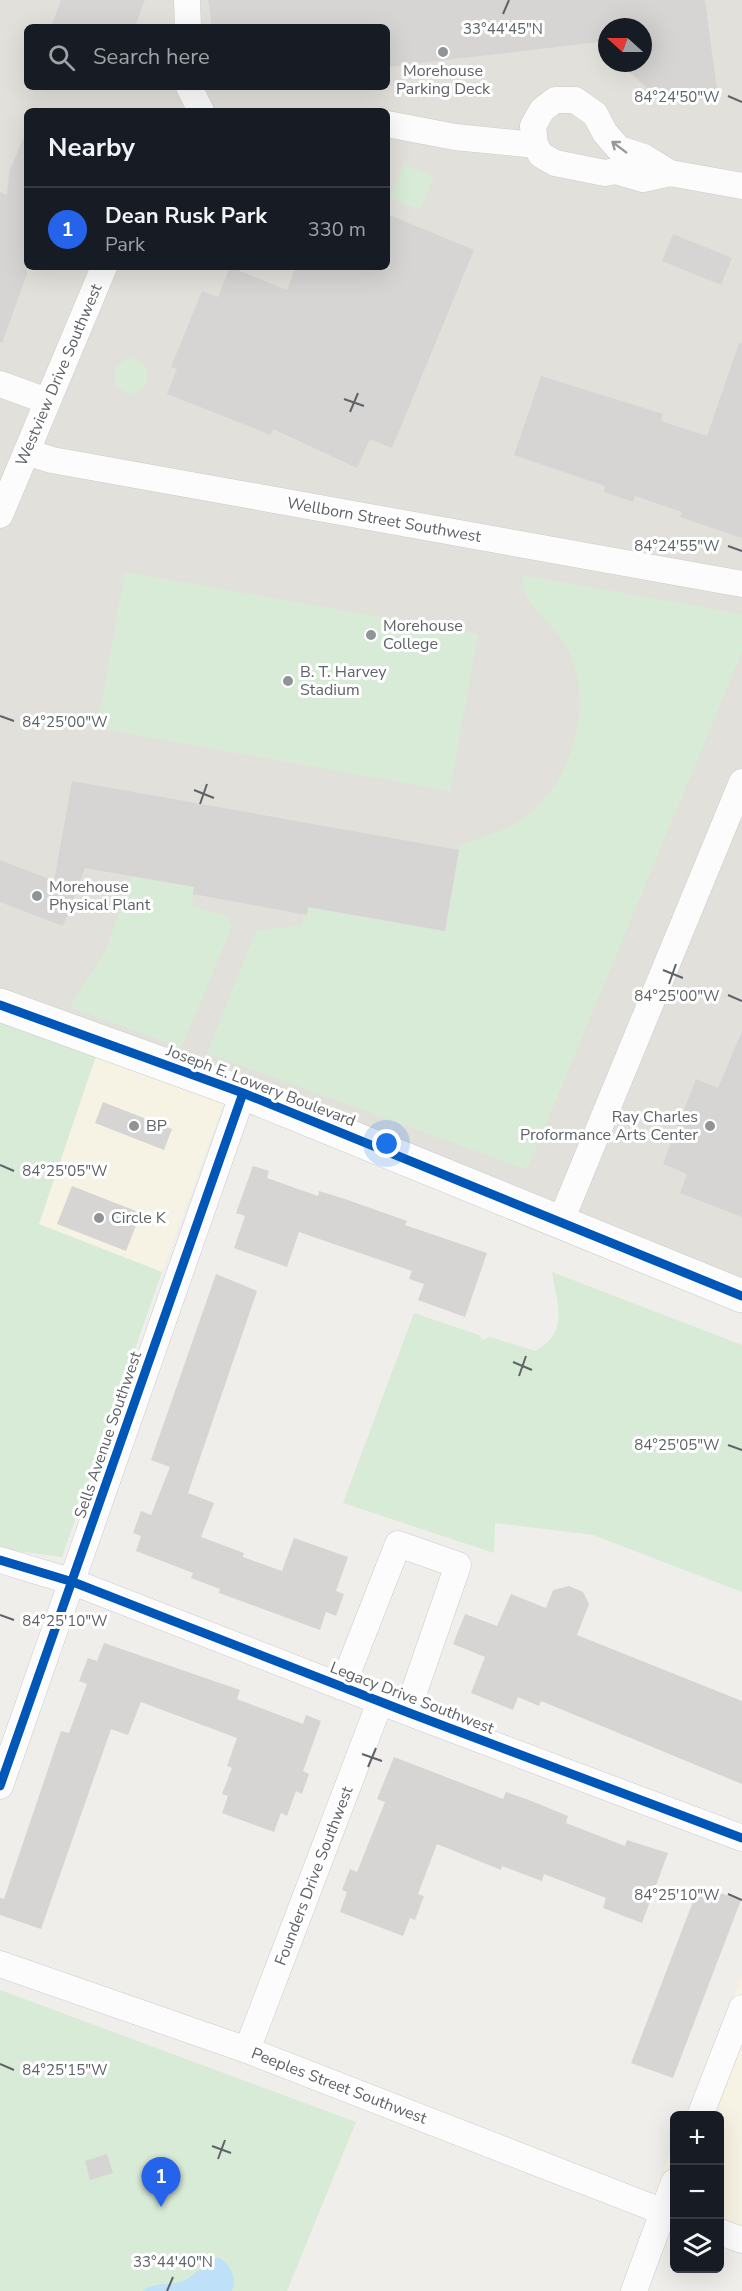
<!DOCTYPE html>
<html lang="en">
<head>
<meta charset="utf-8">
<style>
	body { margin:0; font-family:"Nunito Sans",sans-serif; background:#242831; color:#f1f3f6 }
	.controls { position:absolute; right:18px; bottom:18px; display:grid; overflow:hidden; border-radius:9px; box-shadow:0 6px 24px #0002 }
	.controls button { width:54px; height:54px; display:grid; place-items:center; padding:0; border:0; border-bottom:2px solid #363941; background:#171b24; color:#f1f3f6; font:30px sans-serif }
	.compass { position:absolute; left:598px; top:18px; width:54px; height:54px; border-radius:50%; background:#171b24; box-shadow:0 6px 24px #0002; rotate:291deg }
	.you { position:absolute; left:387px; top:1144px; width:21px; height:21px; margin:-15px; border:4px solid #fff; border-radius:50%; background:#1a73e8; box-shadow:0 0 0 9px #1a73e833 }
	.badge { display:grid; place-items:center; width:39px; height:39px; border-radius:50%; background:#2563eb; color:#fff; font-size:20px; font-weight:700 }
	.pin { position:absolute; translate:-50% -50px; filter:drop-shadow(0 2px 3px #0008) }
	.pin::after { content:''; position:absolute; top:32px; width:21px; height:18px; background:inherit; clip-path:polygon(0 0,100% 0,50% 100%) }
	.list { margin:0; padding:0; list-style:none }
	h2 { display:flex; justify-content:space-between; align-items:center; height:78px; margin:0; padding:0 24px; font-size:26px }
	h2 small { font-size:20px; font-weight:400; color:#9ea1a6 }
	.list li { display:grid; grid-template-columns:39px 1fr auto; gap:18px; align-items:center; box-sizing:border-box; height:84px; padding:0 24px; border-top:2px solid #363941 }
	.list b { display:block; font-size:22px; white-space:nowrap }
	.list p { margin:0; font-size:20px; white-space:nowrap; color:#9ea1a6 }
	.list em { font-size:20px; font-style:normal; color:#9ea1a6 }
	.icon { flex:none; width:33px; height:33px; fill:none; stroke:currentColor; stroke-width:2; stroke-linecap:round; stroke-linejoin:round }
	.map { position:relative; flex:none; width:742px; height:2291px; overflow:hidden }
	.search { position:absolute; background:#171b24; box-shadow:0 6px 24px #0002; left:24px; top:24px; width:366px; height:66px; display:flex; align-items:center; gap:15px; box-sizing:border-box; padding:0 21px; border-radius:9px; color:#9ea1a6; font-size:22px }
	.panel { position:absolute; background:#171b24; box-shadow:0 6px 24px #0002; left:24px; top:108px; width:366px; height:162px; border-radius:9px }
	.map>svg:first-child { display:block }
</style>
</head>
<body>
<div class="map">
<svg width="742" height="2291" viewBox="0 0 742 2291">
	<rect width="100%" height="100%" fill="#efeeea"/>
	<path fill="#f7f3e4" d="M97 1053 224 1102 162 1272 38 1224Z
		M742 1976V2234L720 2225V2116H686Z
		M674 2144V2206L653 2197Z"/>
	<path fill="#e2e0da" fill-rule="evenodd" d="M0 0H742V1291L0 1002ZM27 27H387V87H27ZM607 27H643V63H607ZM27 111H387V267H27Z"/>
	<path fill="#d8ebd6" d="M403 164 434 177 420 210 390 198Z
		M114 376a17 17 0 1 1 34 0a17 17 0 1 1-34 0Z
		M125 572 478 634 450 791 97 728Z
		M521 575 742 614V652L527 1170 207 1053 256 931 302 925 303 914 307 915 308 907 445 931 460 845C480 838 506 831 523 819 573 781 594 708 569 651 559 630 539 617 527 597 523 592 523 582 521 575Z
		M131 876 194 887 192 906 227 916 232 927 181 1048 70 1007 107 948Z
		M0 1010 97 1053 39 1224 162 1272 62 1557 0 1549Z
		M552 1272 742 1345V1592L593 1535 495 1523 494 1553 343 1503 414 1313 479 1335 482 1340 490 1337 535 1351C570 1332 557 1304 552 1272Z
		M0 1990 356 2122 287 2291H0Z"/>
	<path fill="#bfe0f9" d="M213 2258H219C230 2263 238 2279 232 2291H143C153 2281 172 2287 185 2280 195 2275 204 2265 213 2258Z"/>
	<path fill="#d6d5d3" d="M61 0H145L135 27H51Z
		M208 0H705L718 98 665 105 620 63H643V27H607V41L387 67V27H212Z
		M27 130V274L2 343 0 342V192L7 195 9 172Z
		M387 214 474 250 392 448 370 439 357 468 273 429 271 435 167 394 177 369 171 367 202 291 218 297 230 267 287 290 296 267H387Z
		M673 234 732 258 721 285 662 261Z
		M739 343H742V538L680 517 682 512 635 496 633 502 604 492 605 486 514 455 541 376 663 414 661 421 707 436Z
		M72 781 459 850 445 931 308 907 307 915 193 894 194 887 85 868 63 926 0 902V860L54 881Z
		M742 1031V1217L680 1193 687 1174 663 1164 696 1079 718 1088Z
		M103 1102 172 1129 164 1150 95 1123Z
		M253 1166 269 1171 267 1178 318 1196 319 1191 348 1200 407 1221 405 1225 487 1253 465 1317 418 1300 424 1284 409 1279 412 1271 299 1232 287 1267 234 1248 245 1216 236 1213Z
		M72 1186 141 1213 126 1251 57 1224Z
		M216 1274 257 1291 188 1493 214 1503 201 1537 244 1553 243 1557 282 1571 294 1538 348 1557 336 1591 344 1594 336 1616 326 1612 320 1630 219 1593 220 1589 191 1578 193 1573 136 1551 141 1536 133 1533 141 1511 151 1515 170 1467 151 1460Z
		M569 1586 583 1592 589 1604 577 1635 742 1701V1784L541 1701 539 1706 518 1697 513 1710 471 1693 485 1657 453 1644 465 1614 497 1626 511 1594 546 1608 553 1590Z
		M104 1643 240 1690 237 1699 303 1724 306 1715 321 1721 303 1771 309 1774 302 1794 296 1791 287 1816 281 1813 274 1832 222 1813 228 1796 222 1794 232 1768 227 1766 237 1738 141 1702 128 1735 111 1729 41 1929 0 1915V1898L4 1899 61 1731 69 1733 87 1684 79 1681 88 1658 97 1661Z
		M394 1757 503 1799 506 1792 529 1800 568 1816 566 1823 625 1846 627 1840 668 1853 642 1923 603 1908 606 1898 544 1874 542 1881 502 1866 501 1870 437 1844 418 1894 424 1896 415 1920 410 1918 403 1936 340 1912 347 1892 342 1890 350 1869 357 1872 385 1802 377 1799Z
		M699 1886 741 1900 673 2078 631 2063Z
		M107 2154 113 2173 90 2180 85 2161Z"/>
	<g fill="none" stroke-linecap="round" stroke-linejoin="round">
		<g stroke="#cbcccc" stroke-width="27">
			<path id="minor" d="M187 0 188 27
				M189 87 201 111
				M387 124 455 137 535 145
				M670 173 643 179 616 171 605 173 555 163 541 155 535 145 533 126 542 110 555 100H575L595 114 605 133 619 149 644 157 670 173 742 186
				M0 384 47 401
				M26 452 52 460 742 584
				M0 515 104 267
				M560 1223 742 782
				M0 1560 73 1582 412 1714 742 1838
				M342 1687 398 1544 458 1565 407 1712
				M0 1786 243 1093
				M0 1964 247 2050 674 2216
				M247 2050 380 1702
				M700 2116 742 2008
				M720 2232 742 2240
				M634 2291 674 2182"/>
		</g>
		<g stroke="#cacacb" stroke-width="34">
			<path id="secondary" d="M0 1005 243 1093 742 1296"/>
		</g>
		<use href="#minor" stroke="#fdfcfc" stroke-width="26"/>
		<use href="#secondary" stroke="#fdfcfc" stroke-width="33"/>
		<g stroke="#fff" stroke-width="13">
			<path id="cycleway" d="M0 1005 243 1093 742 1296
				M0 1560 73 1582 412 1714 742 1838
				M0 1786 243 1093"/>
		</g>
		<use href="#cycleway" stroke="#0057b8" stroke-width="9"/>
	</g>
	<defs><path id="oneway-shaft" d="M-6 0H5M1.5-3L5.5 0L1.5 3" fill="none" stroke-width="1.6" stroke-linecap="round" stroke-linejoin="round" transform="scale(1.5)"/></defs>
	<use stroke="#96999c" href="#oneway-shaft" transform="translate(619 147) rotate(-143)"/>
	<path fill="none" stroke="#5f6368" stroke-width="2" d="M503 14 509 0M728 96 742 102M344 399 364 406M350 412 358 393M728 546 742 551M0 716 14 721M194 790 214 798M200 804 207 784M663 970 683 978M669 984 676 964M728 995 742 1001M0 1165 14 1171M513 1362 532 1370M519 1376 526 1356M728 1445 742 1450M0 1615 14 1620M362 1754 382 1761M368 1767 376 1748M728 1894 742 1900M0 2064 14 2070M212 2146 231 2153M218 2159 225 2140M167 2291 173 2277"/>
	<g fill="#919496" stroke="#fff" stroke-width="2">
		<circle cx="443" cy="52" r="6"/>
		<circle cx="371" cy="635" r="6"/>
		<circle cx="288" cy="681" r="6"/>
		<circle cx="37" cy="896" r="6"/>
		<circle cx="134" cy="1126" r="6"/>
		<circle cx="710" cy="1126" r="6"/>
		<circle cx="99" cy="1218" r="6"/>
	</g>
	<g text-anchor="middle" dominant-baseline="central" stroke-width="6" stroke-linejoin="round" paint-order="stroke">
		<g font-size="16" fill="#5f6368" stroke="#fff" text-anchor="start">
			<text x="443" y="71" text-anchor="middle">Morehouse<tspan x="443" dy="18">Parking Deck</tspan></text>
			<text x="383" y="626">Morehouse<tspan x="383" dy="18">College</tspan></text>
			<text x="300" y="672">B. T. Harvey<tspan x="300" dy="18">Stadium</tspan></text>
			<text x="49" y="887">Morehouse<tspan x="49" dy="18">Physical Plant</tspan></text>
			<text x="698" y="1117" text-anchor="end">Ray Charles<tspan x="698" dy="18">Proformance Arts Center</tspan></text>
			<text x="146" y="1126">BP</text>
			<text x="111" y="1218">Circle K</text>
		</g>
		<g font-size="16" fill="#5f6368" stroke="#fff">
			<text transform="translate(59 375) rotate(-67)">Westview Drive Southwest</text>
			<text transform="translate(384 520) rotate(10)">Wellborn Street Southwest</text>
			<text transform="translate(261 1086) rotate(21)">Joseph E. Lowery Boulevard</text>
			<text transform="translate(108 1435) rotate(-71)">Sells Avenue Southwest</text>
			<text transform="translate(412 1698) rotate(21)">Legacy Drive Southwest</text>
			<text transform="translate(314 1876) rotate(-69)">Founders Drive Southwest</text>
			<text transform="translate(339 2086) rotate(21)">Peeples Street Southwest</text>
		</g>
	</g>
	<g font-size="15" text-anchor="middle" fill="#5f6368" stroke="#fff" stroke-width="6" stroke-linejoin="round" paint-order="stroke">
		<text x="503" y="34">33°44'45"N</text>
		<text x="677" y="102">84°24'50"W</text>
		<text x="677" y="551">84°24'55"W</text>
		<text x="65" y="727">84°25'00"W</text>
		<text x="677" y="1001">84°25'00"W</text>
		<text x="65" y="1176">84°25'05"W</text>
		<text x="677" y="1450">84°25'05"W</text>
		<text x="65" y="1626">84°25'10"W</text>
		<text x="677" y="1900">84°25'10"W</text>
		<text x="65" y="2075">84°25'15"W</text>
		<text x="173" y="2267">33°44'40"N</text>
	</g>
</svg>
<div class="controls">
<button>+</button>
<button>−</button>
<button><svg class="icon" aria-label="layers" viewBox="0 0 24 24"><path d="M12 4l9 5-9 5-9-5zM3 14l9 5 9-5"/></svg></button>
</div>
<svg class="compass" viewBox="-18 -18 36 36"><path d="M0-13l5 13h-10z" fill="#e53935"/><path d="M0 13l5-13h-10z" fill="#9ea1a6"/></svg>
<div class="you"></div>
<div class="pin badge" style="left:161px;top:2207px">1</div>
<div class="search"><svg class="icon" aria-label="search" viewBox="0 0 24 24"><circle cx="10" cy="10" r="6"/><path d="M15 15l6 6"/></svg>Search here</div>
<section class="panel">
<h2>Nearby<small></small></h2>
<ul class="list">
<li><span class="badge">1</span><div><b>Dean Rusk Park</b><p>Park</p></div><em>330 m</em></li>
</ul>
</section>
</div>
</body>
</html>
